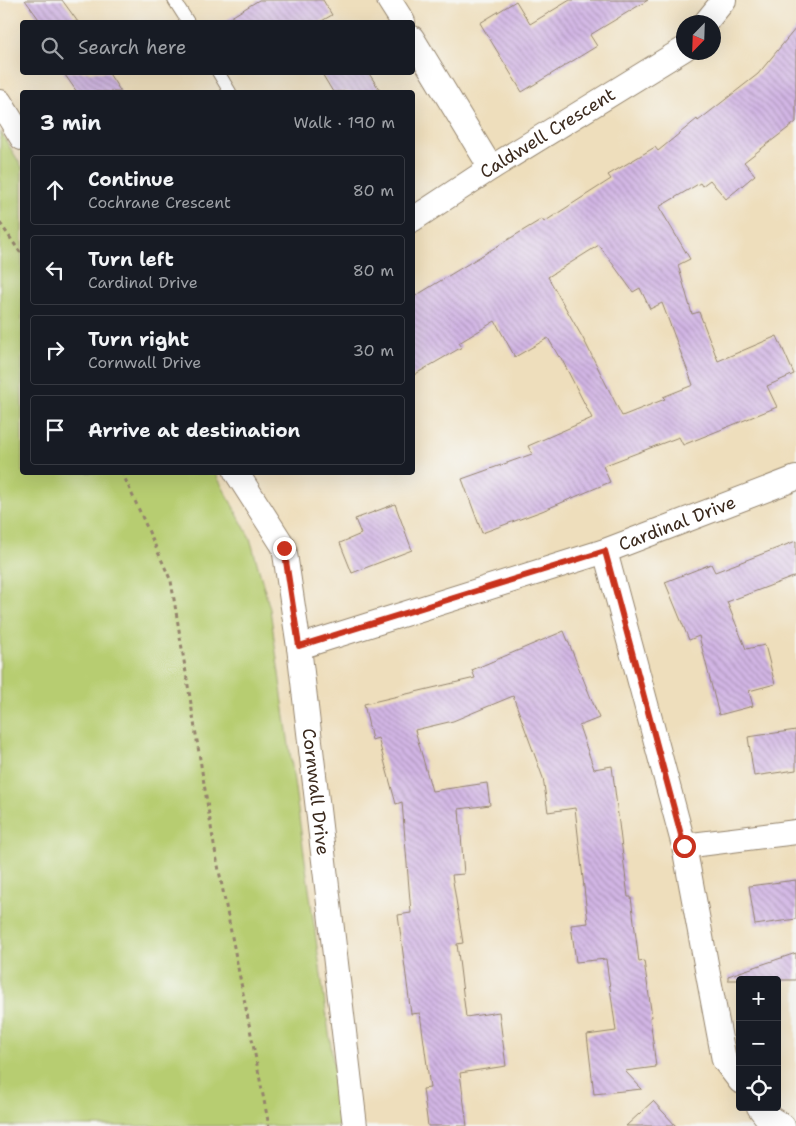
<!DOCTYPE html>
<html lang="en">
<head>
<meta charset="utf-8">
<style>
	body { margin:0; font-family:"Shantell Sans",sans-serif; background:#20242c; color:#f1f3f6 }
	.controls { position:absolute; right:15px; bottom:15px; display:grid; overflow:hidden; border-radius:5px; box-shadow:0 5px 20px #0002 }
	.controls button { width:45px; height:45px; display:grid; place-items:center; padding:0; border:0; border-bottom:1px solid #363941; background:#171b24; color:#f1f3f6; font:25px sans-serif }
	.compass { position:absolute; left:676px; top:15px; width:45px; height:45px; border-radius:50%; background:#171b24; box-shadow:0 5px 20px #0002; rotate:203deg }
	.stop { position:absolute; width:15px; height:15px; margin:-11px; border:4px solid #c8321e; border-radius:50%; background:#fff }
	.stop.end { background:#c8321e; border-color:#fff; box-shadow:0 1px 5px #0008 }
	.list { margin:0; padding:0; list-style:none }
	h2 { display:flex; justify-content:space-between; align-items:center; height:65px; margin:0; padding:0 20px; font-size:21px }
	h2 small { font-size:16px; font-weight:400; color:#9ea1a6 }
	.list li { display:grid; grid-template-columns:32px 1fr auto; gap:15px; align-items:center; box-sizing:border-box; height:70px; margin:0 10px 10px; padding:0 10px; border:1px solid #363941; border-radius:5px }
	.list b { display:block; font-size:19px; white-space:nowrap }
	.list p { margin:0; font-size:16px; white-space:nowrap; color:#9ea1a6 }
	.list em { font-size:16px; font-style:normal; color:#9ea1a6 }
	.icon { flex:none; width:28px; height:28px; fill:none; stroke:currentColor; stroke-width:2; stroke-linecap:round; stroke-linejoin:round }
	.map { position:relative; flex:none; width:796px; height:1126px; overflow:hidden }
	.search { position:absolute; background:#171b24; box-shadow:0 5px 20px #0002; left:20px; top:20px; width:395px; height:55px; display:flex; align-items:center; gap:12px; box-sizing:border-box; padding:0 18px; border-radius:5px; color:#9ea1a6; font-size:19px }
	.panel { position:absolute; background:#171b24; box-shadow:0 5px 20px #0002; left:20px; top:90px; width:395px; height:385px; border-radius:5px }
	.map>svg:first-child { display:block }
</style>
</head>
<body>
<div class="map">
<svg width="796" height="1126" viewBox="0 0 796 1126">
	<defs>
		<pattern id="building-back-hatch" width="6" height="6" patternUnits="userSpaceOnUse" patternTransform="scale(1.25)"><rect width="6" height="6" fill="#d2b6e5"/><path d="M-1 5l2 2M0 0l6 6M5-1l2 2" fill="none" stroke="#ac94b9"/></pattern>
	</defs>
	<rect width="100%" height="100%" fill="#f6f6f2"/>
	<filter id="ink" filterUnits="userSpaceOnUse"><feTurbulence type="fractalNoise" baseFrequency=".02" numOctaves="2"/><feDisplacementMap in="SourceGraphic" scale="10" xChannelSelector="R" yChannelSelector="G"/><feConvolveMatrix kernelMatrix="1 2 1 2 8 2 1 2 1" color-interpolation-filters="sRGB"/></filter>
	<filter id="wash" filterUnits="userSpaceOnUse"><feTurbulence type="fractalNoise" baseFrequency=".0096" numOctaves="4" result="noise"/><feDisplacementMap in="SourceGraphic" scale="20" xChannelSelector="R" yChannelSelector="G"/><feGaussianBlur stdDeviation="1.12" result="paint"/><feColorMatrix in="noise" values="0 0 0 0 0 0 0 0 0 0 0 0 0 0 0 0 0 1.4 0 .05"/><feComposite in="paint" operator="in"/></filter>
	<g filter="url(#wash)">
		<rect width="100%" height="100%" fill="#eedebc"/>
		<path fill="#b7cd71" stroke="#797c48" d="M0 131 22 167V472L215 473 250 538 270 609 342 1126H0Z"/>
		<g id="blocks">
			<path fill="url(#building-back-hatch)" fill-rule="evenodd" d="M25 0H62L78 22H41Z
				M259 0H323L332 15 320 22H223Z
				M570 0H648L590 35 597 46 522 92 480 23 516 1 530 24Z
				M796 28V122L744 162 755 175 726 199 710 180 702 186 700 183 659 207 690 259 678 265 692 314 699 312 718 361 777 336 794 374 767 386 777 407 683 445 679 437 603 466 610 482 542 511 482 533 462 479 532 454 528 446 592 418 560 356 559 357 548 338 515 357 495 321 459 343 462 347 412 376V298L542 219 544 222 611 179 608 175 655 147 658 151 697 119 698 121 758 74ZM599 245 633 292 640 288 650 309 662 303 693 385 663 397 665 399 622 416 585 342 548 277Z
				M63 72H108L121 92H77Z
				M321 72H368L381 92H333Z
				M395 504 412 550 352 573 340 543 361 534 355 519Z
				M796 541V576L727 602 746 649 765 645 775 684 749 691 753 706 719 715 699 636 689 640 665 582 711 564 715 572Z
				M564 631 599 718 579 726 594 769 612 766 628 897H631L639 962 644 961 652 1017H650L656 1067 625 1071 642 1089 594 1094 587 1035 616 1031 606 959 576 962 571 925 588 923 575 808 548 812 543 778 513 696 453 721 415 730 432 791 487 783 490 805 459 809 464 874 452 875 463 943 457 944 466 1017 499 1012 506 1066 460 1073 467 1126H428L423 1089 430 1088 420 1013 411 1014 398 915 411 913 402 802 396 804 378 738 372 740 364 704 475 678 472 670Z
				M796 730V770L754 776 748 737Z
				M796 880V919L755 925 749 886Z
				M796 953V980H728V976Z
				M653 1101 676 1126H626Z"/>
		</g>
	</g>
	<g filter="url(#ink)">
		<use href="#blocks" fill-opacity="0" stroke="#94846d" stroke-width="1"/>
		<g fill="none" stroke-linecap="round" stroke-linejoin="round">
			<g stroke="#94846d" stroke-width="14">
				<path id="service" d="M174 0 188 22
					M218 72 230 92"/>
			</g>
			<g stroke="#94846d" stroke-width="26">
				<g id="minor">
					<path d="M389 0 403 22"/>
					<path d="M706 22 724 0"/>
					<path d="M412 38 491 168"/>
					<path d="M0 102 22 138"/>
					<path id="s1" d="M412 220 491 168 684 49"/>
					<path id="s2" d="M236 472 284 547 299 647 355 1126"/>
					<path d="M605 551 684 846 724 1060 740 1081"/>
					<path id="s3" d="M299 647 605 551 796 478"/>
					<path d="M684 846 796 832"/>
					<path d="M759 1107 765 1115 783 1126"/>
				</g>
			</g>
			<path stroke="#94846d" stroke-width="3" stroke-dasharray="4 4" stroke-linecap="butt" d="M0 223 22 255
				M122 472 171 581 214 845 269 1126"/>
			<use href="#service" stroke="#fff" stroke-width="12"/>
			<use href="#minor" stroke="#fff" stroke-width="24"/>
		</g>
	</g>
	<g fill="none" stroke-linecap="round" stroke-linejoin="round" filter="url(#ink)">
		<path stroke="#c8321e" stroke-width="6" d="M284 548 299 646 605 551 684 846"/>
	</g>
	<g text-anchor="middle" dominant-baseline="central" stroke-width="4.5" stroke-linejoin="round" paint-order="stroke">
		<g font-size="18" fill="#3b2a1e" stroke="#f6f6f2">
			<text stroke="none"><textPath href="#s1" startOffset="161">Caldwell Crescent</textPath></text>
			<text stroke="none"><textPath href="#s3" startOffset="398">Cardinal Drive</textPath></text>
			<text stroke="none"><textPath href="#s2" startOffset="336">Cornwall Drive</textPath></text>
		</g>
	</g>
</svg>
<div class="controls">
<button>+</button>
<button>−</button>
<button><svg class="icon" aria-label="locate" viewBox="0 0 24 24"><circle cx="12" cy="12" r="6"/><path d="M12 2v4M12 18v4M2 12h4M18 12h4"/></svg></button>
</div>
<svg class="compass" viewBox="-18 -18 36 36"><path d="M0-13l5 13h-10z" fill="#e53935"/><path d="M0 13l5-13h-10z" fill="#9ea1a6"/></svg>
<div class="stop" style="left:684px;top:846px"></div>
<div class="stop end" style="left:284px;top:548px"></div>
<div class="search"><svg class="icon" aria-label="search" viewBox="0 0 24 24"><circle cx="10" cy="10" r="6"/><path d="M15 15l6 6"/></svg>Search here</div>
<section class="panel">
<h2>3 min<small>Walk · 190 m</small></h2>
<ul class="list">
<li><svg class="icon" aria-label="ahead" viewBox="0 0 24 24"><path d="M12 20V5M6 11l6-6 6 6"/></svg><div><b>Continue</b><p>Cochrane Crescent</p></div><em>80 m</em></li>
<li><svg class="icon" aria-label="left" viewBox="0 0 24 24"><path d="M17 20v-9H6M10 6l-5 5 5 5"/></svg><div><b>Turn left</b><p>Cardinal Drive</p></div><em>80 m</em></li>
<li><svg class="icon" aria-label="right" viewBox="0 0 24 24"><path d="M7 20v-9h11M14 6l5 5-5 5"/></svg><div><b>Turn right</b><p>Cornwall Drive</p></div><em>30 m</em></li>
<li><svg class="icon" aria-label="arrive" viewBox="0 0 24 24"><path d="M6 21V4h12l-3 4 3 4H6"/></svg><div><b>Arrive at destination</b></div></li>
</ul>
</section>
</div>
</body>
</html>
